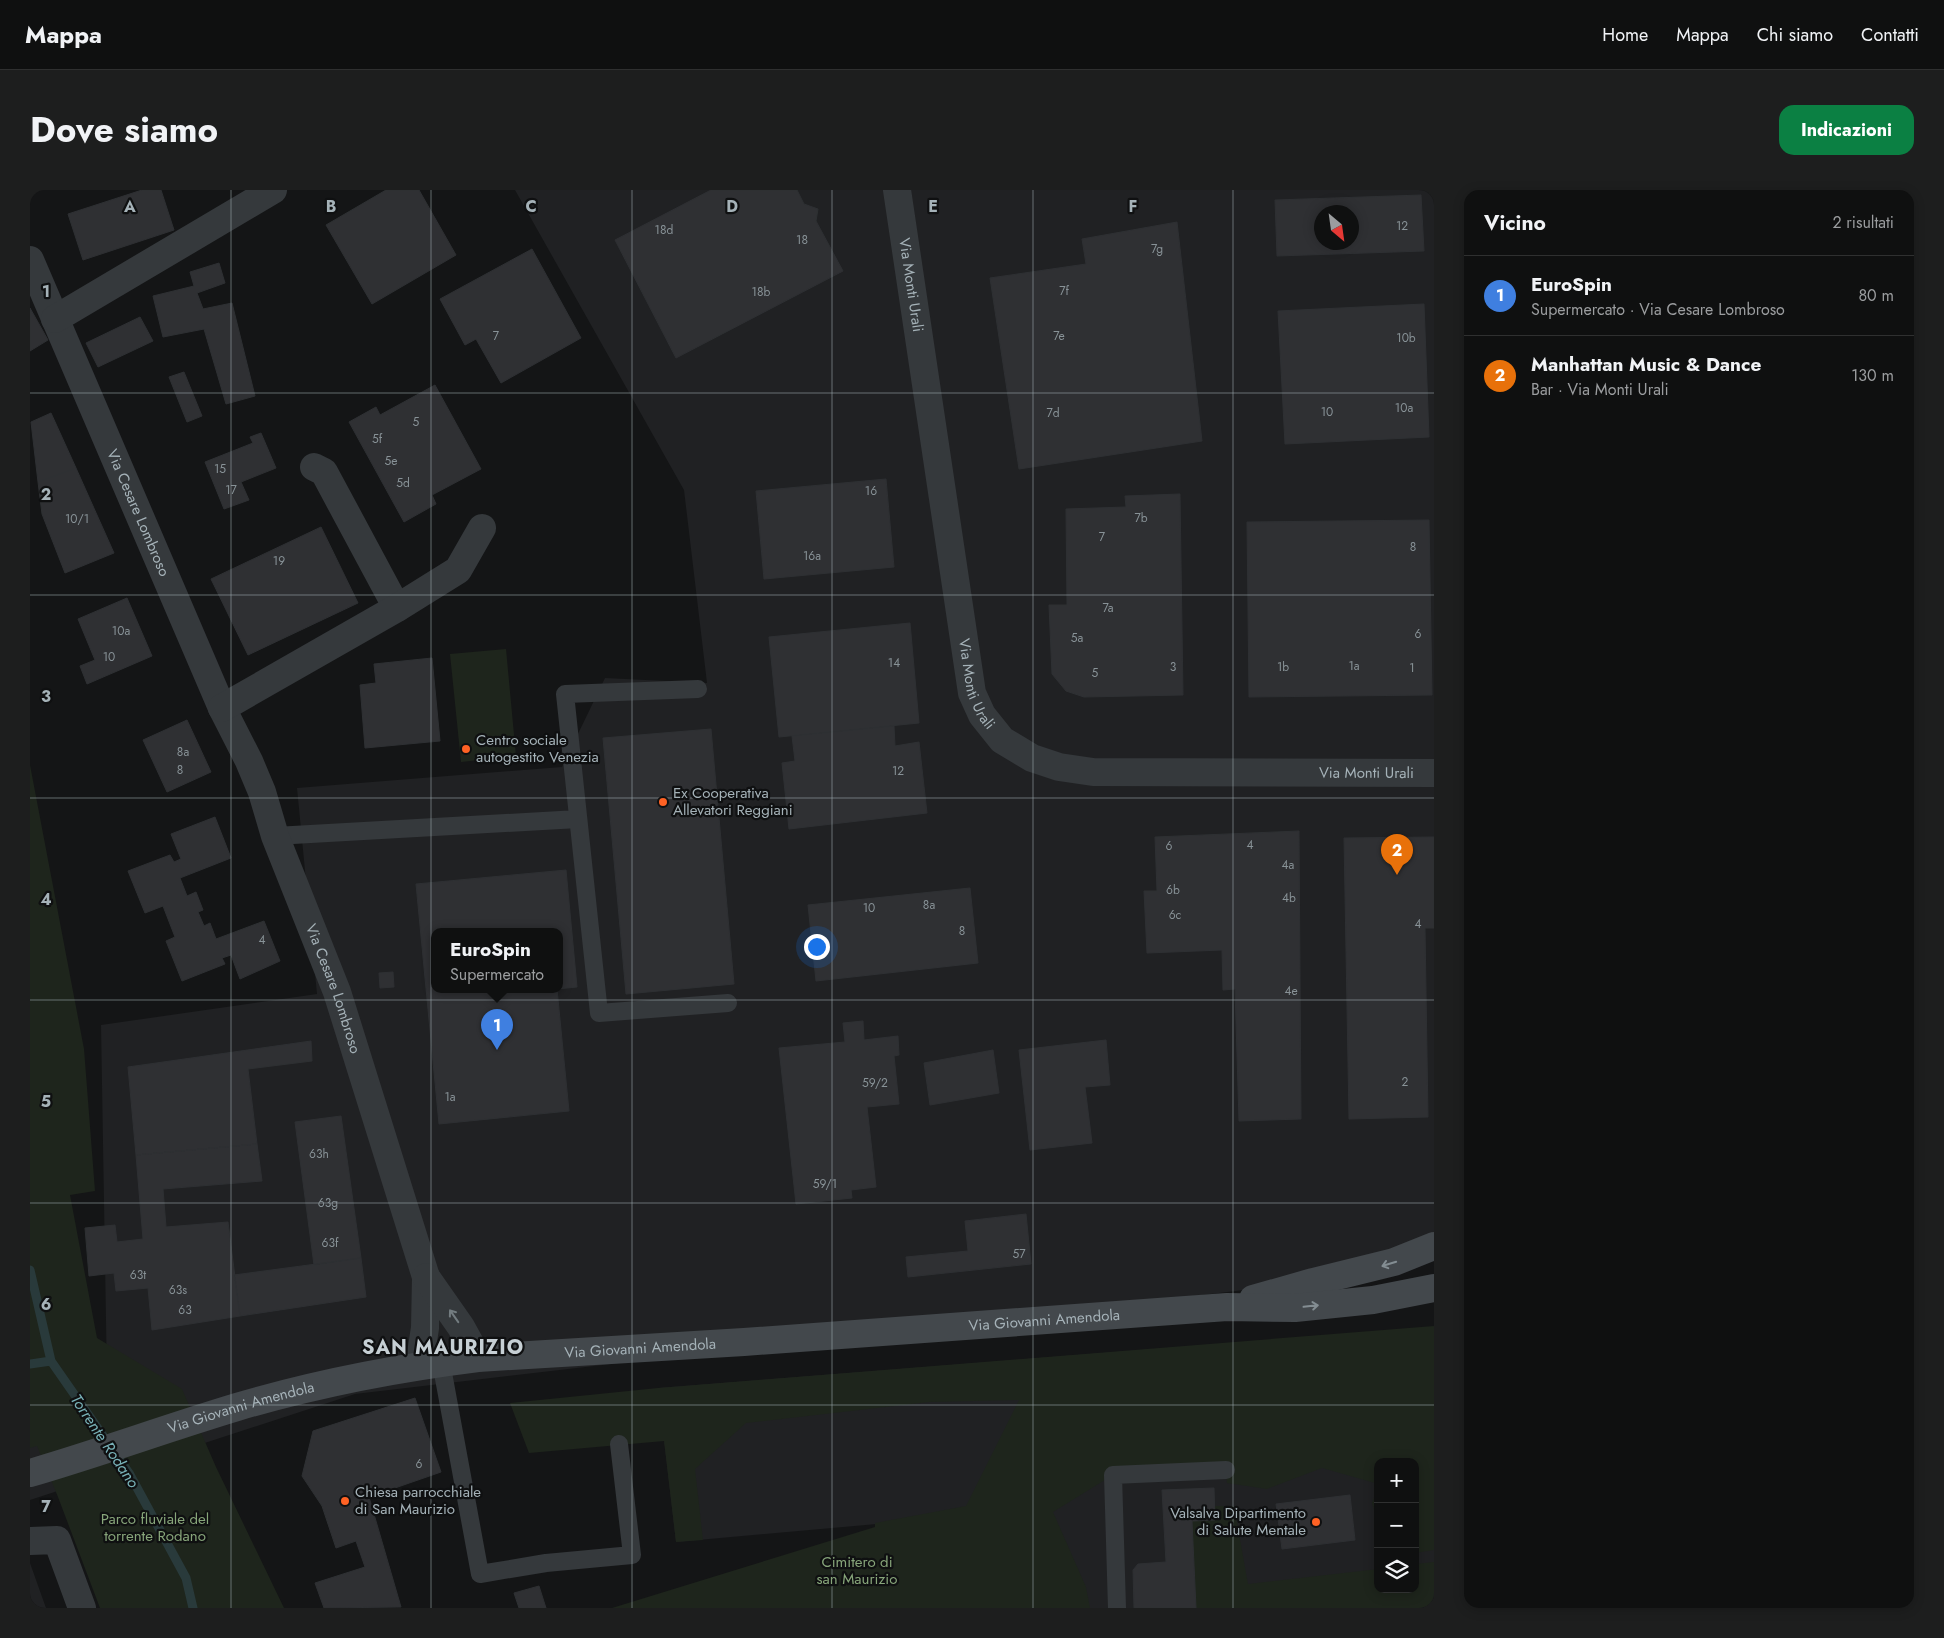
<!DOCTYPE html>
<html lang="it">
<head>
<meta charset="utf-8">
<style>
	body { margin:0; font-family:Jost,sans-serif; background:#1d1e1e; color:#f1f3f6 }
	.controls { position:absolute; right:15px; bottom:15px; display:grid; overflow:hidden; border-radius:10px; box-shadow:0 2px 12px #0003 }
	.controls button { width:45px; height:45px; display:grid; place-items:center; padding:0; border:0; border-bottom:1px solid #2f3030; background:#0f1010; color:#f1f3f6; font:25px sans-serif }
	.compass { position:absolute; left:1284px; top:15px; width:45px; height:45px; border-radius:50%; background:#0f1010; box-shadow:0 2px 12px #0003; rotate:151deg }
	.you { position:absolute; left:786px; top:756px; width:18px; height:18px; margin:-12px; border:4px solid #fff; border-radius:50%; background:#1a73e8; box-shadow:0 0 0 8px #1a73e833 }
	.badge { display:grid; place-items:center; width:32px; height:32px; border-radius:50%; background:#0b8043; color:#fff; font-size:16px; font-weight:700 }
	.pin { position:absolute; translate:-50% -41px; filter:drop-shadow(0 1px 2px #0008) }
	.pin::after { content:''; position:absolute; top:26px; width:18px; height:15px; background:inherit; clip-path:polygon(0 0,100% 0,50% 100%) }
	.popup { position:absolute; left:401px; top:738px; width:132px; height:65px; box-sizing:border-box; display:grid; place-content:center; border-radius:10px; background:#0f1010; filter:drop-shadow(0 1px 4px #0005); font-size:16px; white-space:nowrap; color:#9b9d9f }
	.popup b { font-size:19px; color:#f1f3f6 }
	.popup::after { content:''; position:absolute; left:50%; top:100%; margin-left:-10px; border:10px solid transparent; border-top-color:#0f1010 }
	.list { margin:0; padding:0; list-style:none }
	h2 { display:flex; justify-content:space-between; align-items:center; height:65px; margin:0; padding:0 20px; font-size:21px }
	h2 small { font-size:16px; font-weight:400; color:#9b9d9f }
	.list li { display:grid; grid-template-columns:32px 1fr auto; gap:15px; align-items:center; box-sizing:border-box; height:80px; padding:0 20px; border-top:1px solid #2f3030 }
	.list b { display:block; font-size:19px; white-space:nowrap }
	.list p { margin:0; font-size:16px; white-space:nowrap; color:#9b9d9f }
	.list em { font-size:16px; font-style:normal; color:#9b9d9f }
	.icon { flex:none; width:28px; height:28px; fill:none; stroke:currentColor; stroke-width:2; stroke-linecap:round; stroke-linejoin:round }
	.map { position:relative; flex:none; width:1404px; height:1418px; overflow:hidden; border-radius:15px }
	header { display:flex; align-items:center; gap:30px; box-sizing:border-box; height:70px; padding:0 25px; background:#0f1010; border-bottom:1px solid #2f3030 }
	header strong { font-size:24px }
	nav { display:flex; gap:28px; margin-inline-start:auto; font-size:18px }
	.intro { display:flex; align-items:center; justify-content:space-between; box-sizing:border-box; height:120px; padding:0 30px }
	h1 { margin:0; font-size:35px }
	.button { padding:12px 22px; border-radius:15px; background:#0b8043; color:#fff; font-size:18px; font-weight:700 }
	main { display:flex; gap:30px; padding:0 30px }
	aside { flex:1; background:#0f1010; border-radius:15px; box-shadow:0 2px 12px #0003 }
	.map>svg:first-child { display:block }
</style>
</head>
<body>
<header>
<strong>Mappa</strong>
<nav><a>Home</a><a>Mappa</a><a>Chi siamo</a><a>Contatti</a></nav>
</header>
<div class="intro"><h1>Dove siamo</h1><a class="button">Indicazioni</a></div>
<main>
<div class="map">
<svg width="1404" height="1418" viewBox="0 0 1404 1418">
	<rect width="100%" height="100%" fill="#141516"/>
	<path fill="#202123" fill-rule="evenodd" d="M485 0H1404V1047L1240 1097 325 1204 0 1310V1226L77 1190 71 835 287 804 267 598 532 577 575 488 677 493 654 300ZM1292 22H1322V52H1292ZM404 741H530V799H404Z
		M1404 1137V1418H871L858 1333 646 1352 628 1198ZM1348 1272H1385V1399H1348Z
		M0 1373 16 1418H0Z"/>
	<path fill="#1e251c" d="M476 459 486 566 431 572 420 464Z
		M0 575 54 859 65 1001 40 1005 67 1148 152 1199 186 1277 254 1418H70L28 1307 7 1256 0 1258Z
		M1404 1136V1360L1385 1363V1272H1348V1294L1292 1278 1237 1299 1197 1293 1196 1281 1083 1285 1023 1322 1056 1397 1060 1418H582L845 1337V1333L936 1316 989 1210 899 1212 716 1233 665 1279 673 1350 646 1352 634 1251 499 1263 480 1213 628 1198Z
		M1348 1297V1333L1342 1313Z
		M1185 1316H1204L1218 1394 1348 1379V1399H1385V1374L1404 1372V1418H1166L1162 1331 1185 1330Z"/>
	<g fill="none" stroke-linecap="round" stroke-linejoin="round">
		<path stroke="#293a3b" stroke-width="9" d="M0 1080 21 1171 99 1283 156 1388 163 1418
			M0 1174 21 1171"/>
	</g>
	<path fill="#2f3033" stroke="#2e3033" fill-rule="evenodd" d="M112 0H131L144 40 53 70 38 24Z
		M356 0H389L426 65 342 114 296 35Z
		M681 0H767L774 14 788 19 786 31 813 81 646 168 585 50Z
		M1391 5 1394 61 1247 66 1245 10ZM1292 22H1322V52H1292Z
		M1147 32 1172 251 989 279 960 88 1056 74 1052 49Z
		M502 59 551 148 471 193 446 149 435 155 410 109Z
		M189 73 195 93 167 103 173 119 202 113 225 206 196 214 174 139 133 147 123 106 164 96 160 82Z
		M1394 114 1399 247 1255 254 1248 121Z
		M0 118 18 150 0 161Z
		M110 127 123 151 68 177 56 153Z
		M154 182 172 226 157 232 139 187Z
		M405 195 451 279 402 305 406 314 374 332 319 232 346 217 350 225Z
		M21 223 46 278 8 292 1 232Z
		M231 243 246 278 211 292 219 310 194 319 175 272 223 253 220 247Z
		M46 278 84 363 35 383 12 324 8 292Z
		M856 289 864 377 734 389 726 301Z
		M1150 304 1153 505 1054 507 1036 501 1022 484 1019 415H1037L1036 319 1096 317 1095 306Z
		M1399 330 1402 505 1219 507 1217 332Z
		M291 337 328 413 218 465 181 389Z
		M97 408 122 466 57 494 50 476 65 470 48 429Z
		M880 433 889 533 749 547 739 447Z
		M402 468 410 551 335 558 330 495 346 493 344 474Z
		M157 530 181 582 137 602 113 550Z
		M864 536 865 556 889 552 897 623 759 639 752 573 765 571 762 546Z
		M681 539 704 794 596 804 573 548Z
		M185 627 201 668 150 688 157 706 166 702 173 720 168 722 174 736 180 733 186 749 234 731 250 771 210 789 201 765 192 768 195 774 152 791 136 751 145 747 133 716 115 723 98 681 140 665 144 672 151 669 141 644Z
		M1269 641 1271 929 1209 931 1205 799 1193 800 1192 760 1117 763 1114 701H1127L1125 647Z
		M1404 647V738H1395L1398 927 1319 929 1314 648Z
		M536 680 547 797 527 799 539 921 409 934 386 694ZM404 741H530V799H404Z
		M940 698 948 773 786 791 778 715Z
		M363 782 364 797 350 798 349 783Z
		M833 831 834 850 868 846 869 865 864 866 869 914 837 917 846 997 821 1000 822 1008 766 1014 749 858 815 852 813 833Z
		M1076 850 1080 895 1055 897 1062 953 1000 960 989 860Z
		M281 851 282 871 218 879 227 954 106 965 98 877Z
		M963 860 969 903 900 915 894 873Z
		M311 926 331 1068 284 1075 265 932Z
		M227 954 232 991 133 999 136 1037 198 1032 210 1126 122 1140 118 1098 86 1101 84 1083 59 1086 55 1038 85 1035 87 1052 113 1049 106 965Z
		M996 1024 1001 1074 878 1087 876 1067 938 1061 935 1031Z
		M331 1068 336 1107 210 1126 204 1085Z
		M385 1208 411 1282 339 1307 371 1417 294 1418 285 1393 335 1377 326 1351 306 1358 292 1316 272 1286 283 1241Z
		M1184 1298 1185 1330 1162 1331 1166 1418H1104L1103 1380 1108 1374 1136 1372 1132 1300Z
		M1320 1305 1325 1350 1252 1359 1246 1314Z
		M509 1396 516 1418H489L484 1403Z"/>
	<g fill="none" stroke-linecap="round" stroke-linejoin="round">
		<path stroke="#35393c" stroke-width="18" d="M668 499 535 504 569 823 698 813
			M245 646 548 629
			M411 1172 450 1384 516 1373 602 1365 589 1254
			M1087 1418 1083 1285 1196 1280"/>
		<g stroke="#35393c" stroke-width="28">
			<path id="s1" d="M867 0 942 503 952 525 972 550 1002 568 1029 577 1063 582 1404 583"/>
			<path id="s2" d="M0 70 192 518 219 571 232 602 245 646 307 802 396 1087 395 1138 389 1176"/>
			<path d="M25 129 243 0"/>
			<path d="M284 277 294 282 367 418"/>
			<path d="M192 518 367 418 428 380 452 338"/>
			<path d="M396 1087 431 1137 448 1168"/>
			<path d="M0 1351 27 1350 52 1418"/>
		</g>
		<g stroke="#43484c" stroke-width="28">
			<path d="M1223 1109 1283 1092 1364 1072 1404 1056"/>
			<path id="s3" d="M0 1283C69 1263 137 1238 207 1217 285 1194 367 1178 448 1168L714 1152 1197 1117 1265 1118 1343 1110 1404 1098"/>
		</g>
	</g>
	<defs><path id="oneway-shaft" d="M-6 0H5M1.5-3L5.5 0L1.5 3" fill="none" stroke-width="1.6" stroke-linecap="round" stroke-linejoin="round" transform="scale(1.25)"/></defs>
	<g stroke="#838d92">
		<use href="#oneway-shaft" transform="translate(1359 1074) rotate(163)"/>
		<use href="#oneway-shaft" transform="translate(1281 1116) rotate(-6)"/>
	</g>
	<use stroke="#737c80" href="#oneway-shaft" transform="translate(424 1126) rotate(-125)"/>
	<path fill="none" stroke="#a5b2b8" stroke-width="1" stroke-opacity="0.55" d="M201 0V1418M401 0V1418M602 0V1418M802 0V1418M1003 0V1418M1203 0V1418M0 203H1404M0 405H1404M0 608H1404M0 810H1404M0 1013H1404M0 1215H1404"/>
	<g fill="#ff6224" stroke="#0f1011" stroke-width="2">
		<circle cx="436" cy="559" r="5"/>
		<circle cx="633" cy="612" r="5"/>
		<circle cx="315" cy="1311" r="5"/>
		<circle cx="1286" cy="1332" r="5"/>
	</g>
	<g text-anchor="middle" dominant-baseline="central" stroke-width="4.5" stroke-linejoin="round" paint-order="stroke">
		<g font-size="12" fill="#889297">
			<text x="1372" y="36">12</text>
			<text x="634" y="40">18d</text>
			<text x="772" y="50">18</text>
			<text x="1127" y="59">7g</text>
			<text x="1034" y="101">7f</text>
			<text x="731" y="102">18b</text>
			<text x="466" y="146">7</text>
			<text x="1029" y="146">7e</text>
			<text x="1376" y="148">10b</text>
			<text x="1374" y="218">10a</text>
			<text x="1297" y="222">10</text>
			<text x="1023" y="223">7d</text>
			<text x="386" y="232">5</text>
			<text x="347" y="249">5f</text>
			<text x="361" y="271">5e</text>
			<text x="190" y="279">15</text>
			<text x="373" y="293">5d</text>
			<text x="201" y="300">17</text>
			<text x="841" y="301">16</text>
			<text x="1111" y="328">7b</text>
			<text x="47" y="329">10/1</text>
			<text x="1072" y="347">7</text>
			<text x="1383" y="357">8</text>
			<text x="782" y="366">16a</text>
			<text x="249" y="371">19</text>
			<text x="1078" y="418">7a</text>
			<text x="91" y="441">10a</text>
			<text x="1388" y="444">6</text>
			<text x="1047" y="448">5a</text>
			<text x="79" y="467">10</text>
			<text x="864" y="473">14</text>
			<text x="1324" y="476">1a</text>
			<text x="1143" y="477">3</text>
			<text x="1253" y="477">1b</text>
			<text x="1382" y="478">1</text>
			<text x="1065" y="483">5</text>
			<text x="153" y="562">8a</text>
			<text x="150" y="580">8</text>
			<text x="868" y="581">12</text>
			<text x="1220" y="655">4</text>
			<text x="1139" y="656">6</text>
			<text x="1258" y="675">4a</text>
			<text x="1143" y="700">6b</text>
			<text x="1259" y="708">4b</text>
			<text x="899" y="715">8a</text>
			<text x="839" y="718">10</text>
			<text x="1145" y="725">6c</text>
			<text x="1388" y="734">4</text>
			<text x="932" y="741">8</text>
			<text x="232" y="750">4</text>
			<text x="1261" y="801">4e</text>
			<text x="1375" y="892">2</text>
			<text x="845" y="893">59/2</text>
			<text x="420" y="907">1a</text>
			<text x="289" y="964">63h</text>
			<text x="795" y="994">59/1</text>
			<text x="298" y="1013">63g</text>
			<text x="300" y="1053">63f</text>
			<text x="989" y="1064">57</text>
			<text x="108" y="1085">63t</text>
			<text x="148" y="1100">63s</text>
			<text x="155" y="1120">63</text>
			<text x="389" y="1274">6</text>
		</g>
		<g font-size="15" fill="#a5b2b8" stroke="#0f1011">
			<text stroke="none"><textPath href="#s1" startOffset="96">Via Monti Urali</textPath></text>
			<text stroke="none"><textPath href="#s2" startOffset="275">Via Cesare Lombroso</textPath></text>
			<text stroke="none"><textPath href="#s1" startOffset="501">Via Monti Urali</textPath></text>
			<text stroke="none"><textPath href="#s1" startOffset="936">Via Monti Urali</textPath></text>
			<text stroke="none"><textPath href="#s2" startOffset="790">Via Cesare Lombroso</textPath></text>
			<text stroke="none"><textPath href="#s3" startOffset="1031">Via Giovanni Amendola</textPath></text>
			<text stroke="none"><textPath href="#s3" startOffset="626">Via Giovanni Amendola</textPath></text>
			<text stroke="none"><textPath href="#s3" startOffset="221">Via Giovanni Amendola</textPath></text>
		</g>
		<g font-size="15" fill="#a5b2b8" stroke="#0f1011" text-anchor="start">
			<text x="446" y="550">Centro sociale<tspan x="446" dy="17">autogestito Venezia</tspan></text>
			<text x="643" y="603">Ex Cooperativa<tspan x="643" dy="17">Allevatori Reggiani</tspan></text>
			<text x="325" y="1302">Chiesa parrocchiale<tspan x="325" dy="17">di San Maurizio</tspan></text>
			<text x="1276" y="1323" text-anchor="end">Valsalva Dipartimento<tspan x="1276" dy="17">di Salute Mentale</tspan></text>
		</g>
		<g font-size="15" fill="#87a57a" stroke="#0f1011">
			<text x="125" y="1329">Parco fluviale del<tspan x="125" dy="17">torrente Rodano</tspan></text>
			<text x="827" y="1372">Cimitero di<tspan x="827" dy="17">san Maurizio</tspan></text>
		</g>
		<g font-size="16" font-style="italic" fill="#78b1b7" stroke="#0f1011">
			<text transform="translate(75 1251) rotate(56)">Torrente Rodano</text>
		</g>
		<g font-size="20" font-weight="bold" letter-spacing="1" fill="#c6cfd4" stroke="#0f1011">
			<text x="413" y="1157">SAN MAURIZIO</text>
		</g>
	</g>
	<g font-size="16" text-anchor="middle" font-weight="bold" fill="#a5b2b8" stroke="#0f1011" stroke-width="4.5" stroke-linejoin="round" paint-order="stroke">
		<text x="100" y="22">A</text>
		<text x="301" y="22">B</text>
		<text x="501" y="22">C</text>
		<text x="702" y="22">D</text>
		<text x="903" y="22">E</text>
		<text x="1103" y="22">F</text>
		<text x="16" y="107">1</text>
		<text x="16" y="310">2</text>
		<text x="16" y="512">3</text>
		<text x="16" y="715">4</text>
		<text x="16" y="917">5</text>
		<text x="16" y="1120">6</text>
		<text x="16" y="1322">7</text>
	</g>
</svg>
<div class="controls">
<button>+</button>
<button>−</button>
<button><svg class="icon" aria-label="layers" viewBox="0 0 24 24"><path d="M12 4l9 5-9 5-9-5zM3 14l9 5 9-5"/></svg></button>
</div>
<svg class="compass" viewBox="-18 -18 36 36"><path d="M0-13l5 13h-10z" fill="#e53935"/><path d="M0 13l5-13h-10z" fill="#9b9d9f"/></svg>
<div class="you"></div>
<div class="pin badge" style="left:467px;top:860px;background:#3f7fe0">1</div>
<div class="popup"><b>EuroSpin</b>Supermercato</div>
<div class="pin badge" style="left:1367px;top:685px;background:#e8710a">2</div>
</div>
<aside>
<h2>Vicino<small>2 risultati</small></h2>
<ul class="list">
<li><span class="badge" style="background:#3f7fe0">1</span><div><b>EuroSpin</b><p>Supermercato · Via Cesare Lombroso</p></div><em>80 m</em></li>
<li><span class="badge" style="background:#e8710a">2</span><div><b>Manhattan Music &amp; Dance</b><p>Bar · Via Monti Urali</p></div><em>130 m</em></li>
</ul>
</aside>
</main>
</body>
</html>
